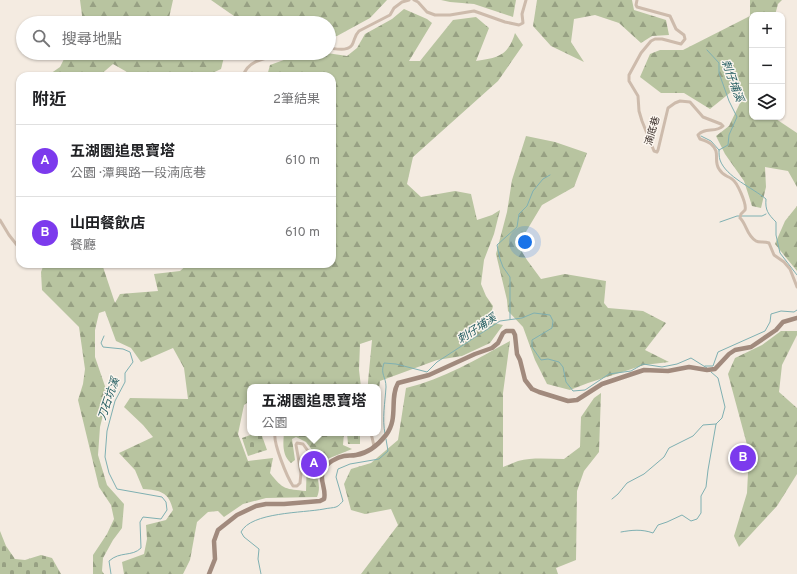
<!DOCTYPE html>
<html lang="zh-TW">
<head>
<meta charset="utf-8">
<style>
	body { margin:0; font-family:Overpass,"Noto Sans TC",sans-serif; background:#f6f6f6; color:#202124 }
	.controls { position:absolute; right:12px; top:12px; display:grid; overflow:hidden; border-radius:8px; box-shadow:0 1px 3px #0004 }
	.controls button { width:36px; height:36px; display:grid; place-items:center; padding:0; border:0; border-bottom:1px solid #e0e0e0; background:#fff; color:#202124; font:20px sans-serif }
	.you { position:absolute; left:525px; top:242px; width:14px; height:14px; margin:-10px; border:3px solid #fff; border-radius:50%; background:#1a73e8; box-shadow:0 0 0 6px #1a73e833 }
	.badge { display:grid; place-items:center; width:26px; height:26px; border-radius:50%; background:#7c3aed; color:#fff; font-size:13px; font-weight:700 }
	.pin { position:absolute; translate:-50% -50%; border:2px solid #fff; box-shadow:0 1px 4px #0006 }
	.popup { position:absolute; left:247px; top:384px; width:134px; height:52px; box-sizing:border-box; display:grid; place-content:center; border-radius:8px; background:#fff; filter:drop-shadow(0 1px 3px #0005); font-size:13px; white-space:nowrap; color:#757577 }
	.popup b { font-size:15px; color:#202124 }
	.popup::after { content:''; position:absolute; left:50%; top:100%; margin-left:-8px; border:8px solid transparent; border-top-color:#fff }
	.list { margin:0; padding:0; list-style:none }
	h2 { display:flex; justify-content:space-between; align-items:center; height:52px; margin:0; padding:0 16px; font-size:17px }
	h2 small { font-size:13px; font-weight:400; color:#757577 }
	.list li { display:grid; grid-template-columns:26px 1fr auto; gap:12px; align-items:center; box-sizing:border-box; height:72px; padding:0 16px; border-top:1px solid #e0e0e0 }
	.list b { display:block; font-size:15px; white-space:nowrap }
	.list p { margin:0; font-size:13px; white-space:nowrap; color:#757577 }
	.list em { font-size:13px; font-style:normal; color:#757577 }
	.icon { flex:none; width:22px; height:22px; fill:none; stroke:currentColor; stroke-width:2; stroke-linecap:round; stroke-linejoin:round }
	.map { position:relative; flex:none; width:797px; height:574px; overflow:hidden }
	.search { position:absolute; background:#fff; box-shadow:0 1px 3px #0004; left:16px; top:16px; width:320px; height:44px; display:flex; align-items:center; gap:10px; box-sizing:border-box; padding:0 14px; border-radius:22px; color:#757577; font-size:15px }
	.panel { position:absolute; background:#fff; box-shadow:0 1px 3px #0004; left:16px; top:72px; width:320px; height:196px; border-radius:12px }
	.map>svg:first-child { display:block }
</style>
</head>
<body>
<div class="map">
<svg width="797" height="574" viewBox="0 0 797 574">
	<defs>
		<pattern id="forest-firs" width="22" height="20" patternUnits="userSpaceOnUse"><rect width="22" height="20" fill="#b8c4a0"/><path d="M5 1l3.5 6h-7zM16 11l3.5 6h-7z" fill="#97a083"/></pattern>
		<pattern id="cemetery-stones" width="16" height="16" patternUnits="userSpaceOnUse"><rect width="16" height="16" fill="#b8c4a0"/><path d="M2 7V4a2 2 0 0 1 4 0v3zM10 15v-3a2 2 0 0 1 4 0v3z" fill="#97a083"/></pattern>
	</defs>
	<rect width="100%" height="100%" fill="#f4ebe1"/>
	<path fill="url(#forest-firs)" d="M80 0H173L169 18 172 23H83Z
		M211 0H387L370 18 337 36 329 37V23H299C294 20 259 25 249 23 237 20 222 7 211 0Z
		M441 0H516L513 17 474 4 450 2Z
		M537 0H632L634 10 666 20 669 35 652 36 641 43 619 23 595 15 574 19 571 42 584 62 551 46 533 26Z
		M750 0H782L778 4 775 15H752V117H773L797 133V187L788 171 765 167 766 187 761 208 752 206 744 181 725 154 716 136 729 126 740 103 731 92 710 109 684 93H661L640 77 650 54 660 50H683L750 16Z
		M404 9 427 19 432 23 409 61H420L453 20 476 17 489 28 476 61C498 58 508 56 515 33L523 45 498 81 413 157 407 184 421 197 455 191 471 194 477 220 492 215 500 210 494 234 484 260 481 284 486 296 493 306 489 322 503 325 490 343 462 356 437 360 380 381 378 396V387H368V382L372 340 360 344 359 370 361 387H250V401L244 405 238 434 248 461 273 458 270 473C283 490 286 489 306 491L307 458C314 469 323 483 317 497L266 498 243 504 224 517 218 511 208 512 197 522 190 560 183 574H124L122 562 144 554 147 539 146 525 166 520 173 510C169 492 160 490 143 489L135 470 119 453 153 437 143 425 124 407 130 398 188 399 184 368 173 348 141 362 131 348 116 341 105 311 99 313 95 330V357L108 395 100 427 98 455 107 485 124 504 122 528 113 540 103 558 102 571 104 574H93V555L107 534 114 519 111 505 99 487 78 400 83 384 85 369 79 327 42 290 41 272 44 264H102L115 303 120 294 158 291 154 274 180 271 188 264H332V76H267L270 65 303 53H327L347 56 357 48 365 34 392 19Z
		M67 53H215L224 57 221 69 206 76H174L172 72 161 76H134L113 64 99 76H47L60 67Z
		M526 136 555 142 587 153 574 187 542 205 518 245 527 260 541 279 565 274 606 281 604 303 608 308 643 311 666 323 645 350 669 362 644 365 588 383 570 390 547 384 535 360 523 327 508 311 507 300 496 254 507 212 512 180Z
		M797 206V271L775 244 785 221Z
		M781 331H797V335L782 365 779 392 797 408V474L777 506 739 547 734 536 747 493 749 452 728 374 735 358 762 345Z
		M510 341 503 393V467C509 465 513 463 518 461 533 457 549 459 564 459L580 447 581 417 594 398 601 393 599 452 584 471 577 491 576 560 556 568 558 574H361L398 525 391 509 365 514 351 510 344 484 351 469 371 463 398 440 406 388C443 379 477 359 510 341Z
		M284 433H344L343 445 352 449 325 460 319 459 306 442 296 437 292 439 295 460 291 463C282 456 283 443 284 433Z"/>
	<path fill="url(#cemetery-stones)" d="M256 433H261L267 450 248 456 242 438Z
		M347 433H360V444H348Z
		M0 531 6 546 15 559 25 560 41 555 52 558 61 574H0Z"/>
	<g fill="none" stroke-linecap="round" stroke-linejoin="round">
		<path stroke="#7fb0b2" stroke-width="1" d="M707 50 719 63V73L729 101 737 117 729 135 728 145 719 150C719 153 719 157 720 160 726 177 753 188 766 199 765 210 768 214 776 222V235L780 253 797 275
			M701 136 711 141 719 150
			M720 222 737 216H762L766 214
			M510 319V277L503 267 500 259 497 245 517 227 519 214 527 206 533 191 543 179 550 175
			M104 336 101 343 103 347 123 349 130 352 133 362 125 373V382L115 401 107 431 105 457 109 473 117 489 162 497 166 502 167 510 161 519 143 517 140 522 141 548C132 557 120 551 109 561L111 574
			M705 366H713L718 352 765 331 770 322 771 314 781 311 794 312 797 310
			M385 434C382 418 385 403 386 387 386 376 380 375 384 363L396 364 427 372 437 362 500 321 522 318 534 313 550 315 553 321 552 328 532 340V347L541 360 548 359 559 362 563 367 566 382 573 391 585 390 609 374 631 371 643 364 662 367 677 364 691 358 707 368
			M612 499 618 494 627 483 644 474 664 457 669 448 693 436 703 425 716 424
			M621 532C632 530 642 529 653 533L658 525 667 522 682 515 691 521 697 519 701 513V496L706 487 708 470 716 424 722 418 725 407 718 378 711 372
			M261 574 258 559 259 549 244 537 241 532C251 512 303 513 324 509 328 508 333 508 336 507 339 506 341 503 343 501L336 477 338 469 350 464 379 459 388 451 386 439"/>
		<path stroke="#cdbbac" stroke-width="3" d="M414 0 418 2 427 12 435 15H450L474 11 505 22 519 25 523 23 522 14 526 0
			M637 0 636 5 637 7 670 16 676 29 684 35 685 39 681 44 662 39H655L651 41 641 53 629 75V81L638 96 639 111 642 121 654 151 657 152 658 150 668 108 675 103 680 101 690 102 703 117 721 124 723 126C716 133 704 127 698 135L700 139C703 140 709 142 711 144 721 152 713 160 719 169 723 176 726 175 732 179 737 182 747 204 745 210 744 211 742 213 741 214L740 218
			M329 48C337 49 350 52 353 43 355 38 355 35 359 31L390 15 394 8 402 2 409 0
			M243 76C249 57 272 58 288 53
			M741 219C747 226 747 236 756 241 759 243 764 241 769 243L774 255 784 262 790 269 797 287
			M0 220 9 235 20 249
			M275 433C273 443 287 477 293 486H297L300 483 301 473 296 445 297 443 303 444 323 472
			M371 433 374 446"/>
		<path stroke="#a18a7d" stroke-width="4.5" d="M209 574 215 559 214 541 218 530 237 515 256 506 266 504H284L320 501 324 499C327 489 318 480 324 469 327 463 337 457 344 456 348 455 352 456 356 455 368 453 379 444 386 435 399 418 389 399 398 383L429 375 475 354 492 348 498 343 503 333 506 331H513L515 335 517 354 520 360 525 380 532 389 539 392 568 401 577 400 602 384 644 370 668 371 689 367 707 370 715 369 729 354 735 350 751 347 776 330 783 322 797 318"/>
	</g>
	<g text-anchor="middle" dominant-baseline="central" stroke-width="3" stroke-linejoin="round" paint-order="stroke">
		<g font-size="10" fill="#3b302b" stroke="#fbf5ee">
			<text transform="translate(653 131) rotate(-74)">湳底巷</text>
		</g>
		<g font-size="11" font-style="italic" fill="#1f5a5e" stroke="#fbf5ee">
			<text transform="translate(732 81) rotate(70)">刺仔埔溪</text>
			<text transform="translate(477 329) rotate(-33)">刺仔埔溪</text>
			<text transform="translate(109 399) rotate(-71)">刀石坑溪</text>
		</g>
	</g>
</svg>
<div class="controls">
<button>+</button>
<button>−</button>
<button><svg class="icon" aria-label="layers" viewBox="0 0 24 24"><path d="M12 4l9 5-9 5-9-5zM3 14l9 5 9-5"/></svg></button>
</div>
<div class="you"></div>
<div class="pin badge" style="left:314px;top:464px">A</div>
<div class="popup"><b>五湖園追思寶塔</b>公園</div>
<div class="pin badge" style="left:743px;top:458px">B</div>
<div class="search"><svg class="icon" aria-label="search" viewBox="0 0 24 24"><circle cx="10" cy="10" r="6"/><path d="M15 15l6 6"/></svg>搜尋地點</div>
<section class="panel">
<h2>附近<small>2筆結果</small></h2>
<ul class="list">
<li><span class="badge">A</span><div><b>五湖園追思寶塔</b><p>公園 · 潭興路一段湳底巷</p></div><em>610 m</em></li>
<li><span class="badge">B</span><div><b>山田餐飲店</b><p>餐廳</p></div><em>610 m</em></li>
</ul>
</section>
</div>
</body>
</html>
